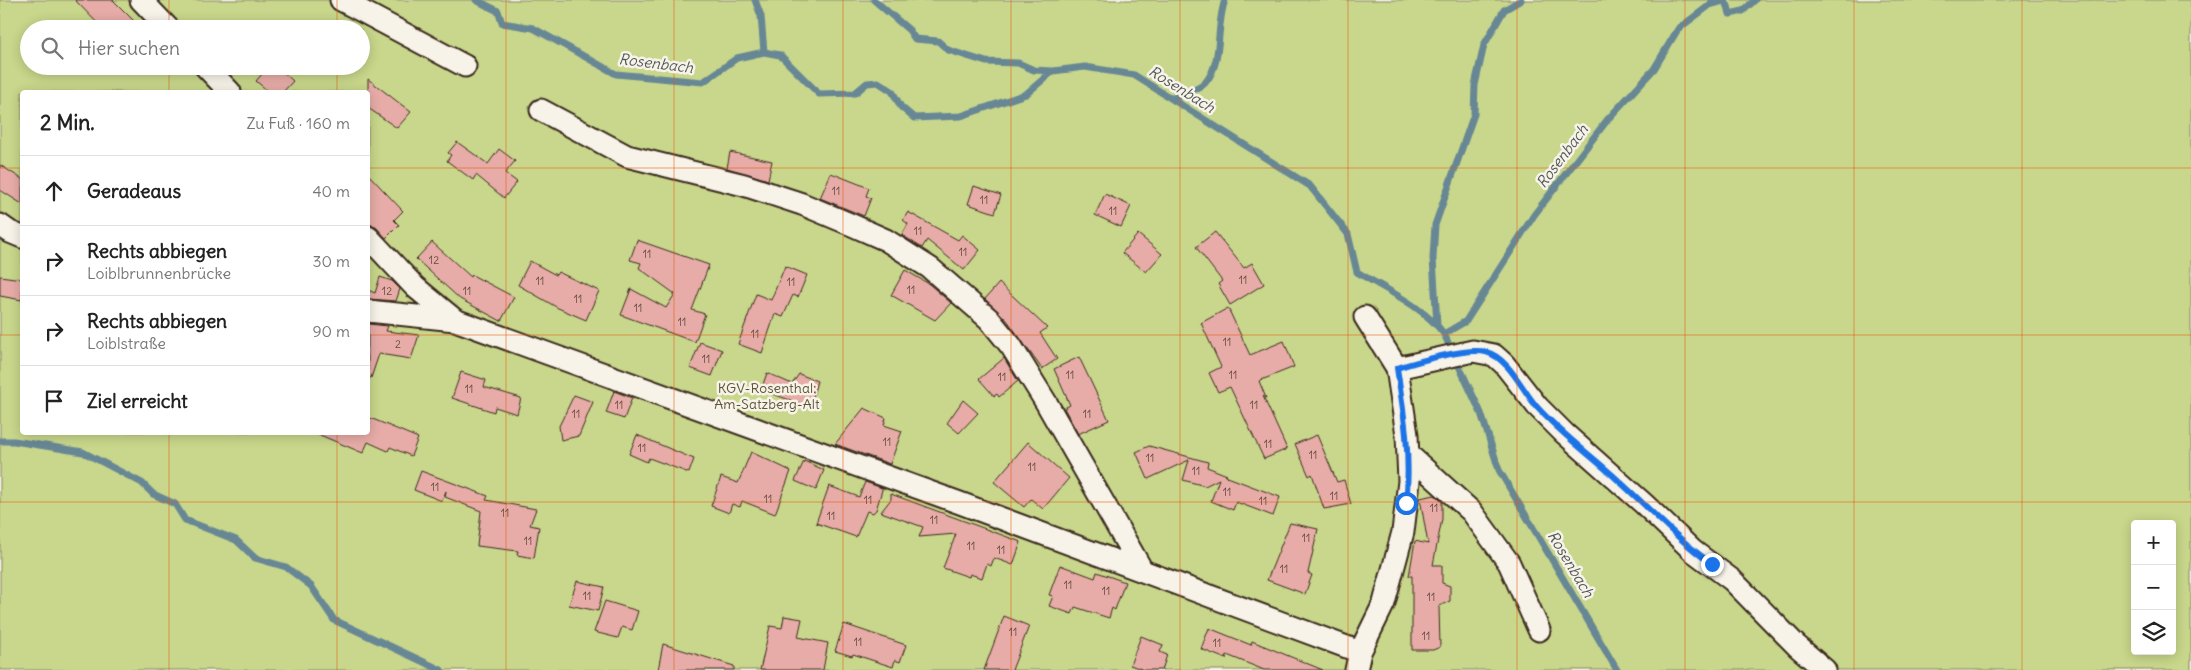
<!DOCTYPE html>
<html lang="de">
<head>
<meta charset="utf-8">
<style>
	body { margin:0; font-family:Delius,sans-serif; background:#f2f2f2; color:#222 }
	.controls { position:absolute; right:15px; bottom:15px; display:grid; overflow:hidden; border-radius:5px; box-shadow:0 2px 12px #0003 }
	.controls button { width:45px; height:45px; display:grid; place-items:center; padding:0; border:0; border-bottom:1px solid #e0e0e0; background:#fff; color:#222; font:25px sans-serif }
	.stop { position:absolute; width:15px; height:15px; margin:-11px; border:4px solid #1a73e8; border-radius:50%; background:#fff }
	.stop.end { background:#1a73e8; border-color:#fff; box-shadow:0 1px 5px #0008 }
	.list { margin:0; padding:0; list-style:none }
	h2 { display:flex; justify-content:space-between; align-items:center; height:65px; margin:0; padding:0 20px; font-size:21px }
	h2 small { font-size:16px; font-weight:400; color:#767676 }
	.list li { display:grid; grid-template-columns:32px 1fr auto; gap:15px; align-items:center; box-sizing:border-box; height:70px; padding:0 20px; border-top:1px solid #e0e0e0 }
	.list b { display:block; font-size:19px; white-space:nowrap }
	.list p { margin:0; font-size:16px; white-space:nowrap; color:#767676 }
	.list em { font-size:16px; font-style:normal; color:#767676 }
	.icon { flex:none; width:28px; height:28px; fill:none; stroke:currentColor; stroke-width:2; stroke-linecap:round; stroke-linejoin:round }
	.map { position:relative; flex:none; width:2191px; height:670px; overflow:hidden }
	.search { position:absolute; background:#fff; box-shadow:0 2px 12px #0003; left:20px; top:20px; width:350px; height:55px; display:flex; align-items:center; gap:12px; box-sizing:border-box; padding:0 18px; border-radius:28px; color:#767676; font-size:19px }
	.panel { position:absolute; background:#fff; box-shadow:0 2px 12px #0003; left:20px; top:90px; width:350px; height:345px; border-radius:5px }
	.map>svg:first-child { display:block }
</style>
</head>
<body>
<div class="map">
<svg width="2191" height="670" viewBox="0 0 2191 670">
	<rect width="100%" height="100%" fill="#f7f3e8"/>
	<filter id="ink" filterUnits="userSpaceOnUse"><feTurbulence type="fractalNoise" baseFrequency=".02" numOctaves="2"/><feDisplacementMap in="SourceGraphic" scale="10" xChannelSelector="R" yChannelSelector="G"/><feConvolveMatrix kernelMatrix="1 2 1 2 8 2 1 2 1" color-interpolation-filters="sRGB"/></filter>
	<g filter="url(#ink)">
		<path fill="#c8d78b" stroke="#828054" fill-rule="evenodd" d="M0 0H2191V670H0ZM29 29H361V66H29ZM22 92H368V432H22ZM2135 524H2172V651H2135Z"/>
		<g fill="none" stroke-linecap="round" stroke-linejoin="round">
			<path stroke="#678795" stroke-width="7" d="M476 0 498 11 502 23 533 28 616 74 703 82 737 58 764 52 780 55 819 94 855 93 867 83 878 82 892 91 901 107 914 118 961 116 1026 94 1053 71 1085 67 1134 75 1310 186 1348 234 1357 272C1386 290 1423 306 1444 334L1481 413 1499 470 1617 670
				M755 0 761 16 764 52
				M874 0 909 30 915 39 938 41 948 50 986 62 1018 63 1034 70 1053 71
				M1710 5 1724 1 1728 6 1730 14 1743 11 1755 0
				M1173 98C1182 94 1199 90 1205 83 1224 61 1215 27 1225 0
				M1437 325 1433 258 1435 225 1474 114 1475 85 1484 45 1504 10 1521 0
				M1444 334 1466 321 1534 215 1608 119 1654 69 1678 29 1710 5 1713 0
				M0 441H14L83 452 142 483 153 494 175 504 185 520 236 540 255 558 286 567 311 586 334 620 441 670"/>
		</g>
		<path fill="#e7aca7" stroke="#3b2a1e" d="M75 0H113L142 29H103Z
			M269 66H277L293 81 283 92H269L256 81Z
			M368 79 411 112 397 128 368 108Z
			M457 142 488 164 499 149 515 161 505 173 517 182 504 198 476 175 473 180 447 161 451 155 448 153Z
			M730 152 772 161 768 180 727 168Z
			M0 165 22 179V204L0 190Z
			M831 173 869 188 866 196 871 198 864 216 820 198Z
			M368 174 403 211 394 220 399 225 386 238 377 228 368 223Z
			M974 186 1001 195 995 213 968 204Z
			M1105 194 1131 206 1121 227 1095 215Z
			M908 212 958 240 962 235 980 250 964 270 927 240 922 248 902 235 908 224 903 220Z
			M1215 232 1244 268 1252 263 1264 284 1230 305 1218 284 1222 281 1196 247Z
			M1138 234 1162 254 1146 272 1122 253Z
			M637 240 709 265 692 310 705 314 695 342 621 315 631 289 666 308 675 294 639 268 641 263 630 260Z
			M432 242 471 277 472 275 514 297 501 321 460 299 416 259Z
			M530 261 556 275 558 272 599 291 586 320 558 308 518 285Z
			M785 266 807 275 798 297 793 295 783 317 775 314 762 353 738 344 756 294 771 300Z
			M905 270 929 284 951 303 935 320 891 295Z
			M0 276 22 279V300L0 296Z
			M380 277 392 281 400 289 396 301 368 299V290L375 293Z
			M999 283 1047 328 1040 333 1057 359 1042 369 1007 320 985 299Z
			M1228 308 1250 355 1284 341 1294 367 1259 381 1266 398 1263 396 1287 449 1264 459 1230 387 1218 392 1209 373 1221 367 1201 323Z
			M368 324 388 326 386 331 419 335 411 359 379 354 371 378 368 377Z
			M700 342 722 350 712 376 690 368Z
			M1079 357 1109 420 1078 434 1064 408 1070 405 1054 369Z
			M1004 358 1018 381 999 397 997 394 994 396 979 379Z
			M461 372 486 380 484 387 521 398 517 414 495 407 494 412 452 398Z
			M767 373 792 384 799 374 817 381 810 407 761 390Z
			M614 391 632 398 624 419 606 413Z
			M574 395 593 402 579 436 561 440 559 426Z
			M963 400 978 413 959 433 947 423Z
			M864 408 886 418 884 425 902 431 890 464 835 444Z
			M368 417 418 438 411 456 390 447 388 451 368 442 363 453 315 433 368 432Z
			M637 435 694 459 689 473 649 458 647 462 629 454Z
			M1317 435 1337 482 1344 480 1351 504 1324 509 1312 474 1309 476 1295 444Z
			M1028 442 1069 478 1043 509 1031 499 1024 507 994 482Z
			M1149 446 1208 462 1207 467 1227 475 1225 476 1280 497 1273 516 1236 502 1233 510 1211 501 1219 479 1205 486 1183 480 1189 460 1148 479 1136 452Z
			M751 452 791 471 775 514 742 501 740 507 732 504 729 513 711 506 721 477 738 483Z
			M804 461 824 470 816 490 795 481Z
			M421 471 488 496 486 500 536 509 530 525 539 527 534 558 517 555 518 551 477 546 481 511 445 497 446 491 442 501 414 490Z
			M865 482 882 488V490L876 510 873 513 867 511 856 537 816 523 829 486 859 497Z
			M891 494 1021 542 1013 565 994 558 991 566 987 564 982 578 970 574 969 577 943 568 956 534 919 537 923 527 881 512 891 499Z
			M1435 495 1442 502V519L1433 565H1442V583L1450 586V601L1439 606 1440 647 1433 650H1412V576H1409L1415 541 1428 544 1420 498Z
			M1290 523 1318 529 1308 573 1312 575 1305 594 1267 580Z
			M1060 565 1095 578 1097 572 1125 582 1115 610 1112 608 1109 618 1075 607 1072 614 1049 606 1053 596 1049 595Z
			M577 581 604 587 598 611 569 605Z
			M605 601 638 611 632 630 622 627 618 638 594 632Z
			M784 616 802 619 798 637 828 643 823 670H760L770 626 782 628Z
			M1004 616 1029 626 1012 670H984Z
			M844 624 906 645 900 662 895 660 893 667 853 654 852 656 835 651Z
			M1209 628 1251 645 1252 641 1323 670H1264L1227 655 1226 659 1201 649Z
			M1141 636 1163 645 1160 652 1167 655 1162 670H1144L1130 665Z
			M663 644 734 666V670H658Z"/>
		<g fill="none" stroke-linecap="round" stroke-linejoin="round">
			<g stroke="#3b2a1e" stroke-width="25">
				<path id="street" d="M141 0 169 29
					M341 0 465 66
					M205 66 230 92
					M541 110 627 156 744 185 802 204 852 225 886 240 930 268 989 319 1011 346 1047 404 1142 570
					M0 225 10 232 22 237
					M368 237 415 287 455 320 960 503 1360 652
					M368 311 455 320
					M1397 368 1473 351 1494 355 1504 364 1537 406 1564 433 1644 504 1693 551 1732 580 1797 646 1825 670
					M1408 454 1472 512 1509 563 1539 630
					M1356 670 1360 652 1384 603 1403 532 1409 481 1407 435 1397 368 1365 317"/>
			</g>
			<use href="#street" stroke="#f7f3e8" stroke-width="21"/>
		</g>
	</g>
	<g fill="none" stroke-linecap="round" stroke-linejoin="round" filter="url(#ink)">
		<path stroke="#1a73e8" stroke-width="6" d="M1406 503C1411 457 1404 413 1397 368 1416 362 1467 347 1486 352 1509 358 1522 390 1537 407 1561 434 1592 456 1619 481 1650 509 1678 540 1712 564"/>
	</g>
	<path fill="none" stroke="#e8590c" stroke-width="1" stroke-opacity="0.55" d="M169 0V29M337 0V29M506 0V670M674 0V670M843 0V670M1011 0V670M1180 0V670M1348 0V670M1517 0V670M1685 0V670M1854 0V670M2022 0V670M169 66V92M337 66V92M0 168H22M368 168H2191M0 335H22M368 335H2191M169 432V670M337 432V670M0 502H2191"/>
	<g text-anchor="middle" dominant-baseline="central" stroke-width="5" stroke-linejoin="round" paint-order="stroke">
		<g font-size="11" fill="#664a40">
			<text x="836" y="191">11</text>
			<text x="984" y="200">11</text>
			<text x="1113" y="211">11</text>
			<text x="918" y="231">11</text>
			<text x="963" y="252">11</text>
			<text x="647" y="254">11</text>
			<text x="434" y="260">12</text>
			<text x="1243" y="280">11</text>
			<text x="540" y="281">11</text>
			<text x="791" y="282">11</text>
			<text x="911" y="290">11</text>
			<text x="387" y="291">12</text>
			<text x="467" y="291">11</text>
			<text x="578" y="299">11</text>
			<text x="638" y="308">11</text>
			<text x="682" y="322">11</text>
			<text x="755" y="334">11</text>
			<text x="1227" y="342">11</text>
			<text x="398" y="344">2</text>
			<text x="706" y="359">11</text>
			<text x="1070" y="375">11</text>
			<text x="1233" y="375">11</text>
			<text x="1002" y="377">11</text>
			<text x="469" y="389">11</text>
			<text x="619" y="405">11</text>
			<text x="1254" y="405">11</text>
			<text x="576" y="414">11</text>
			<text x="1087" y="414">11</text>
			<text x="887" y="442">11</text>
			<text x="1268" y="444">11</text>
			<text x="642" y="448">11</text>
			<text x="1313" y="455">11</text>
			<text x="1150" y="458">11</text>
			<text x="1032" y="467">11</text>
			<text x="1196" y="471">11</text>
			<text x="435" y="487">11</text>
			<text x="1227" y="492">11</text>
			<text x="1334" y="496">11</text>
			<text x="768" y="499">11</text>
			<text x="868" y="500">11</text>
			<text x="1263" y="501">11</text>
			<text x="1434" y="508">11</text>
			<text x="505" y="513">11</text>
			<text x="831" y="516">11</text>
			<text x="934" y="520">11</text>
			<text x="1306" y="538">11</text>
			<text x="528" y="541">11</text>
			<text x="971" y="546">11</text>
			<text x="1001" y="550">11</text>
			<text x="1284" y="569">11</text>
			<text x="1068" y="585">11</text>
			<text x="1106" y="591">11</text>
			<text x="587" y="596">11</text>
			<text x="1431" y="597">11</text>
			<text x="1013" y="632">11</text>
			<text x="1426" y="636">11</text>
			<text x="858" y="642">11</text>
			<text x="1217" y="643">11</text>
		</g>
		<g font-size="14" fill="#5e5539" stroke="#f7f3e8">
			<text x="767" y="388">KGV-Rosenthal:<tspan x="767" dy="16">Am-Satzberg-Alt</tspan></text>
		</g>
		<g font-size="15" font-style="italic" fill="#51585a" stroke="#f7f3e8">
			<text transform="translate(656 63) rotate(7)">Rosenbach</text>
			<text transform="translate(1182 89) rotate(32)">Rosenbach</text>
			<text transform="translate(1562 156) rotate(-53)">Rosenbach</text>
			<text transform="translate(1571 564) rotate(59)">Rosenbach</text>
		</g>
	</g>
</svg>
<div class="controls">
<button>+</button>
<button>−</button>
<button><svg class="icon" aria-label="layers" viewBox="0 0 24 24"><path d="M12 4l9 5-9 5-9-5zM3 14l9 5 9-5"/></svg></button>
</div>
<div class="stop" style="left:1406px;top:503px"></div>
<div class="stop end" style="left:1712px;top:564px"></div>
<div class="search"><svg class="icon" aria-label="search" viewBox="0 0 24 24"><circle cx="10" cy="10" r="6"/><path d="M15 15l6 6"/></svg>Hier suchen</div>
<section class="panel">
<h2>2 Min.<small>Zu Fuß · 160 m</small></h2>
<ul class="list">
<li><svg class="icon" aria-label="ahead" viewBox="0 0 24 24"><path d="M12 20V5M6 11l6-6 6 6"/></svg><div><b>Geradeaus</b></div><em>40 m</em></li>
<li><svg class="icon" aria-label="right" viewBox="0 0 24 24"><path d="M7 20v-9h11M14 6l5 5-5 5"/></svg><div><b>Rechts abbiegen</b><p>Loiblbrunnenbrücke</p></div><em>30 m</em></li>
<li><svg class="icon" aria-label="right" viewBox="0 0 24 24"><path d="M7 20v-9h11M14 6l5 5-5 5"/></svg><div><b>Rechts abbiegen</b><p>Loiblstraße</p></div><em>90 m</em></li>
<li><svg class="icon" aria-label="arrive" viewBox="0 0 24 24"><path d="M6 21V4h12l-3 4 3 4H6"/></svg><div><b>Ziel erreicht</b></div></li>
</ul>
</section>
</div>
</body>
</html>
